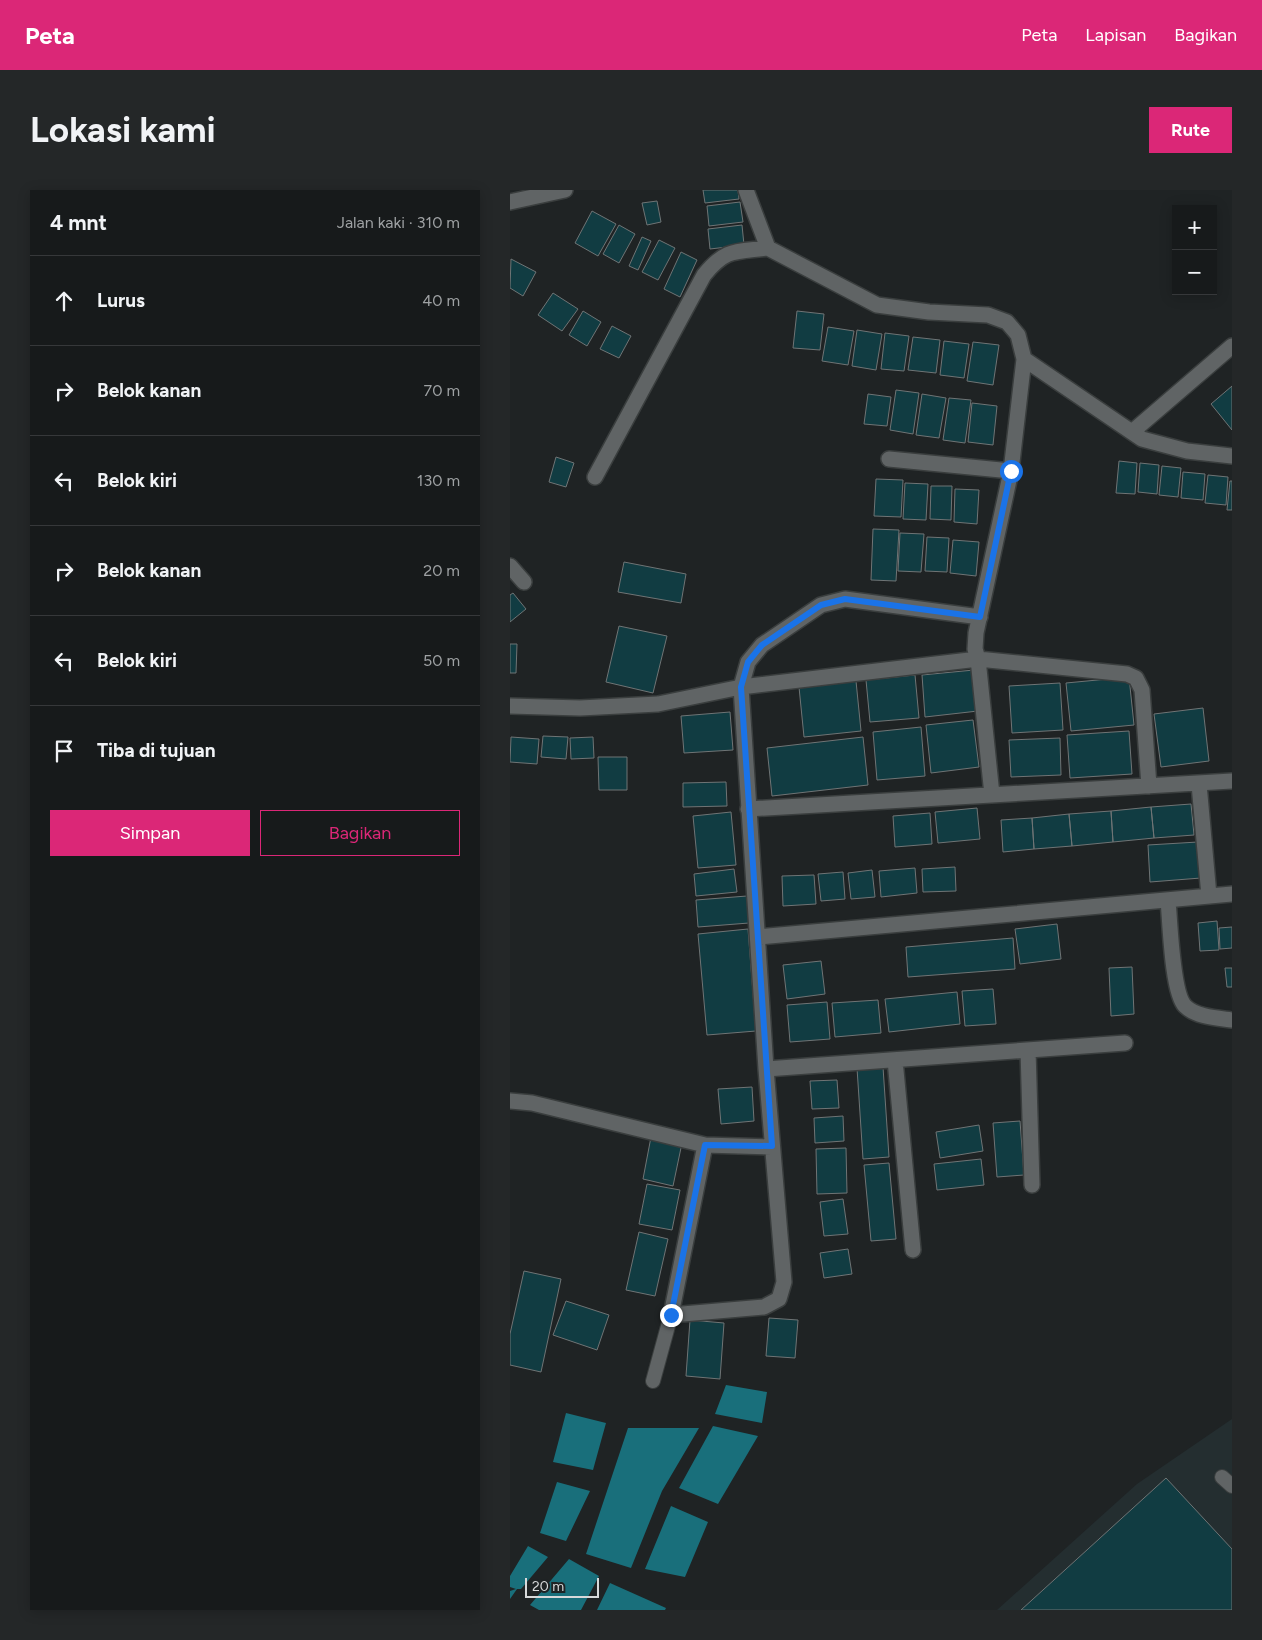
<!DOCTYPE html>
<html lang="id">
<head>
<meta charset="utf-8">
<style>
	body { margin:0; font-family:Figtree,sans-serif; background:#242728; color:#f1f3f6 }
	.controls { position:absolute; right:15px; top:15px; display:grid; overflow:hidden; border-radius:0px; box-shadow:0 2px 12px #0003 }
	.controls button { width:45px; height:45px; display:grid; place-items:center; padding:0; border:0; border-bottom:1px solid #36383a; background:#171a1b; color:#f1f3f6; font:25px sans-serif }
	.scale { position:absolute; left:15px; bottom:12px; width:74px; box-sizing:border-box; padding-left:5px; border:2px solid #d7d9da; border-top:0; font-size:14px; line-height:18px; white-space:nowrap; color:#d7d9da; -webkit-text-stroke:4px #1f2324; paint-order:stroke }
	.stop { position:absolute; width:15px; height:15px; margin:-11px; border:4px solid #1a73e8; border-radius:50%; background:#fff }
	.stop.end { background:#1a73e8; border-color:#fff; box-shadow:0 1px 5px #0008 }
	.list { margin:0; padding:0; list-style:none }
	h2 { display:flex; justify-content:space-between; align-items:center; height:65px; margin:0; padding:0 20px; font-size:21px }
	h2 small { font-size:16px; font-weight:400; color:#9ea1a3 }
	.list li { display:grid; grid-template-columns:32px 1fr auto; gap:15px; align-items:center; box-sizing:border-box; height:90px; padding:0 20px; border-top:1px solid #36383a }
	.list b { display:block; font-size:19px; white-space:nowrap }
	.list em { font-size:16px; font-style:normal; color:#9ea1a3 }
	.actions { display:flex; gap:10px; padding:15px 20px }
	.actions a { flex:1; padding:11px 0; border:1px solid #db2777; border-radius:0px; text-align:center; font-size:18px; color:#db2777 }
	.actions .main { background:#db2777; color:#fff }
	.icon { flex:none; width:28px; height:28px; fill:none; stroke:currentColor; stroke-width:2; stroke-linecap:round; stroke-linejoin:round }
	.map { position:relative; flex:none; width:722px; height:1420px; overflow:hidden; border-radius:0px }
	header { display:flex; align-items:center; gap:30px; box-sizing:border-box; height:70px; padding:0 25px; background:#db2777; color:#fff }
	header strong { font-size:24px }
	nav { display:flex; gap:28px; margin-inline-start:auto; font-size:18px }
	.intro { display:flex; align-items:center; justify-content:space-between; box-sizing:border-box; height:120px; padding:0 30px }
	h1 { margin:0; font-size:35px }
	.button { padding:12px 22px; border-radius:0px; background:#db2777; color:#fff; font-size:18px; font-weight:700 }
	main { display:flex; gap:30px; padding:0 30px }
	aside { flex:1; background:#171a1b; border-radius:0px; box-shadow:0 2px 12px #0003 }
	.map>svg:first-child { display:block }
</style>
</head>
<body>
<header>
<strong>Peta</strong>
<nav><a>Peta</a><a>Lapisan</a><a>Bagikan</a></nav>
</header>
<div class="intro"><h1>Lokasi kami</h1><a class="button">Rute</a></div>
<main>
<aside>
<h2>4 mnt<small>Jalan kaki · 310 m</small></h2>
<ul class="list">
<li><svg class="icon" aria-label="ahead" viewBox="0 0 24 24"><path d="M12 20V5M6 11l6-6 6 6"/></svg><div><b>Lurus</b></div><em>40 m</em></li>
<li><svg class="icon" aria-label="right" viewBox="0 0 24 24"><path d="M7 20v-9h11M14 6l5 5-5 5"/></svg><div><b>Belok kanan</b></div><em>70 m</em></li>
<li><svg class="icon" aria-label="left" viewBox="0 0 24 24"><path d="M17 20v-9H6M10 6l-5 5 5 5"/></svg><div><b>Belok kiri</b></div><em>130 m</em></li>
<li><svg class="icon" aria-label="right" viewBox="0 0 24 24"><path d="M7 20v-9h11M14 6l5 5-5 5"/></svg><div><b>Belok kanan</b></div><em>20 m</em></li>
<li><svg class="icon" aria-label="left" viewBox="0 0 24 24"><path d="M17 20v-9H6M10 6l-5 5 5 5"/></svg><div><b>Belok kiri</b></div><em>50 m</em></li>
<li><svg class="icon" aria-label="arrive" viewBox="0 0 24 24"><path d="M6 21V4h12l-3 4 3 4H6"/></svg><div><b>Tiba di tujuan</b></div></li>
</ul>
<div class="actions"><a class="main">Simpan</a><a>Bagikan</a></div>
</aside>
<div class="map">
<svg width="722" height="1420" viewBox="0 0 722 1420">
	<rect width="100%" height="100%" fill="#1f2324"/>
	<path fill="#242e30" d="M722 1229V1420H487L627 1294Z"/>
	<path fill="#196f7b" d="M216 1195 257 1202 252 1233 205 1224Z
		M56 1223 96 1233 83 1280 43 1272Z
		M203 1236 248 1246 208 1314 169 1298Z
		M118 1238H189L152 1301 121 1378 76 1364Z
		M47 1292 80 1301 56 1351 30 1343Z
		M161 1316 198 1332 175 1387 135 1379Z
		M18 1356 38 1367 11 1399H7L0 1409V1401L6 1399 0 1397V1386Z
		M59 1369 89 1386 71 1420H29L20 1415Z
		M100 1393 156 1418 155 1420H87Z"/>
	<path fill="#113c42" stroke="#6f7475" d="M193 0H228L229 9 195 13Z
		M147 11 151 32 137 35 132 13Z
		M230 12 233 32 199 36 197 16Z
		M82 21 106 34 88 66 65 53Z
		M109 35 125 44 109 73 93 64Z
		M232 35 234 55 200 59 198 39Z
		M132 47 141 51 128 80 119 76Z
		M149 50 165 58 148 90 132 82Z
		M171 62 187 70 170 107 154 99Z
		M1 69 26 82 13 106 0 98Z
		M43 103 68 119 52 141 28 125Z
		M73 121 91 132 77 156 59 145Z
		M287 121 314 124 310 160 283 158Z
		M102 136 121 146 109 168 90 159Z
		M318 137 344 141 338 175 312 171Z
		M347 140 372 144 366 180 342 176Z
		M375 143 399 146 394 181 371 179Z
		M403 147 430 150 426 183 398 180Z
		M434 151 459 154 454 188 430 185Z
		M463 152 489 155 483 195 457 191Z
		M722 196V240L701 214Z
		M386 200 409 203 403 244 380 240Z
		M358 204 381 207 377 236 354 234Z
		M412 204 436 208 429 248 406 245Z
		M439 208 461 210 455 253 433 250Z
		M462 213 487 216 483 255 458 252Z
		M46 267 64 273 56 297 39 292Z
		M609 271 627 273 625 304 606 303Z
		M630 273 649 275 647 304 628 302Z
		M652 276 671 278 668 307 649 305Z
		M673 282 695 284 693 310 671 308Z
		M698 285 718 287 716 315 695 313Z
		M366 289 393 290 391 327 364 326Z
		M720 291H722V320H717Z
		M395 293 418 294 416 330 393 329Z
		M421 296H442L441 330 420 329Z
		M445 299 469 300 467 334 444 332Z
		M363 339 389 340 386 391 361 390Z
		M390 343 414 344 411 382 388 381Z
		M417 347 439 348 437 382 415 381Z
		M443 350 469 352 466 386 440 383Z
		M114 372 176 384 171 413 108 402Z
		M3 403 16 419 0 432V405Z
		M109 436 157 446 143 503 96 492Z
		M0 454H7L6 483H0Z
		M464 480 468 521 415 527 412 485Z
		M405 485 409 528 360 532 356 490Z
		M619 487 624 535 561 541 556 493Z
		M346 491 351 541 294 547 289 497Z
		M550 493 553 540 502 543 499 496Z
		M693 518 699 571 651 577 644 524Z
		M220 522 223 560 174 563 171 526Z
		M463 530 469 577 421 583 416 535Z
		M411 537 415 586 367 590 363 542Z
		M619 541 622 584 560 588 557 545Z
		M33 546 58 547 56 569 31 567Z
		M1 547 29 549 27 574 0 572Z
		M83 547 84 568 61 569 60 548Z
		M353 547 358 595 262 606 257 558Z
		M550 548 551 585 501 587 499 550Z
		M88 567H117V600H89Z
		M216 592 217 616 173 617V593Z
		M681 614 684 645 644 648 641 617Z
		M641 617 644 648 603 652 601 621Z
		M467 618 470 649 428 653 425 622Z
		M601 621 603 652 562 656 559 624Z
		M221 622 226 675 188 678 183 626Z
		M420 623 422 654 385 657 383 626Z
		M559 624 562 656 524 659 522 628Z
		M522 628 524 659 493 662 491 630Z
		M688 652 691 688 640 692 638 655Z
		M445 677 446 701 413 702 412 679Z
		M405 678 407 703 371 707 369 681Z
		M224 679 227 702 186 706 184 684Z
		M362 680 365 707 341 709 338 683Z
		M333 682 335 709 311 711 308 684Z
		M304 685 306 714 273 716 272 686Z
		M237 706 239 733 188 737 186 710Z
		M707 731 709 760 690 761 688 733Z
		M547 734 551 769 510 774 505 739Z
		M722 737V758L710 759 709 738Z
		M238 739 246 841 197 845 188 744Z
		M503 748 505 779 398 787 396 757Z
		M311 771 315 804 277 809 273 775Z
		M622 777 624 824 601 826 599 778Z
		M715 778H722V797H717Z
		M483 799 486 834 455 836 452 801Z
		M447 802 450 834 379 842 375 809Z
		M368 810 371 843 325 847 322 813Z
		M317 812 320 849 280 852 277 815Z
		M373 877 379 967 353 969 347 878Z
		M327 890 329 918 302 919 300 891Z
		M242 897 244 931 211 934 208 899Z
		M333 926 334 951 305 953 304 928Z
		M510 931 514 985 487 987 483 933Z
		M469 935 473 961 430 968 426 942Z
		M141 947 172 953 163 996 133 989Z
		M336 958 337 1003 307 1004 306 959Z
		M471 969 474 995 427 1000 424 974Z
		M379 973 386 1049 361 1051 354 975Z
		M137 994 170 1000 162 1040 129 1034Z
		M333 1009 338 1044 314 1046 310 1012Z
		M129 1042 158 1049 145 1106 116 1100Z
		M338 1059 342 1084 314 1088 310 1063Z
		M14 1081 51 1089 31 1182 0 1175V1144Z
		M56 1111 99 1125 87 1160 43 1145Z
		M259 1128 288 1130 285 1168 256 1166Z
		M180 1130 214 1133 210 1189 176 1186Z
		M656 1288 722 1359V1420H511Z"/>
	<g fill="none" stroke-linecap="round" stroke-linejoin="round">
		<g stroke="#3a3e3e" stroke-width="16">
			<path id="lane" d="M143 1191 161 1125
				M712 1287 722 1296"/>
		</g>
		<g stroke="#3a3e3e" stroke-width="18">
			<path id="street" d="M236 0 258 58 367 115 419 122 478 125 497 132 508 145 514 169 501 281 466 443 465 459 468 469 482 605
				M0 12 55 0
				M514 169 632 249 677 261 722 266
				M622 242 722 156
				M379 269 501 281
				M85 287 194 85C216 58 225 62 258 58
				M0 376 14 392
				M0 516 70 518 148 514 231 497 468 469 617 484 626 488 632 500 639 596
				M689 594 699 706
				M238 619 722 591
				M658 710C660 731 662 803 675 816 686 827 707 828 722 830
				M248 747 722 704
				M518 860 522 995
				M385 870 403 1060
				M256 879 615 853
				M0 911 22 913 195 955 262 957
				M195 955 161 1125 254 1117 269 1109 274 1092 256 879 231 497 238 472 252 455 311 415 335 409 470 427"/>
		</g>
		<use href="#lane" stroke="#606465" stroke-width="14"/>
		<use href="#street" stroke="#606465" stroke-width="15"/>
	</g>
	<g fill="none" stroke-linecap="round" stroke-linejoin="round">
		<path stroke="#1a73e8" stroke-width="6" d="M161 1125 195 955 262 956 231 497 238 472 252 455 311 415 335 409 470 427 501 281"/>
	</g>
</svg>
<div class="controls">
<button>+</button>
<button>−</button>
</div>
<div class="scale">20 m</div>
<div class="stop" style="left:501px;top:281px"></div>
<div class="stop end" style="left:161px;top:1125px"></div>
</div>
</main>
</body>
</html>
